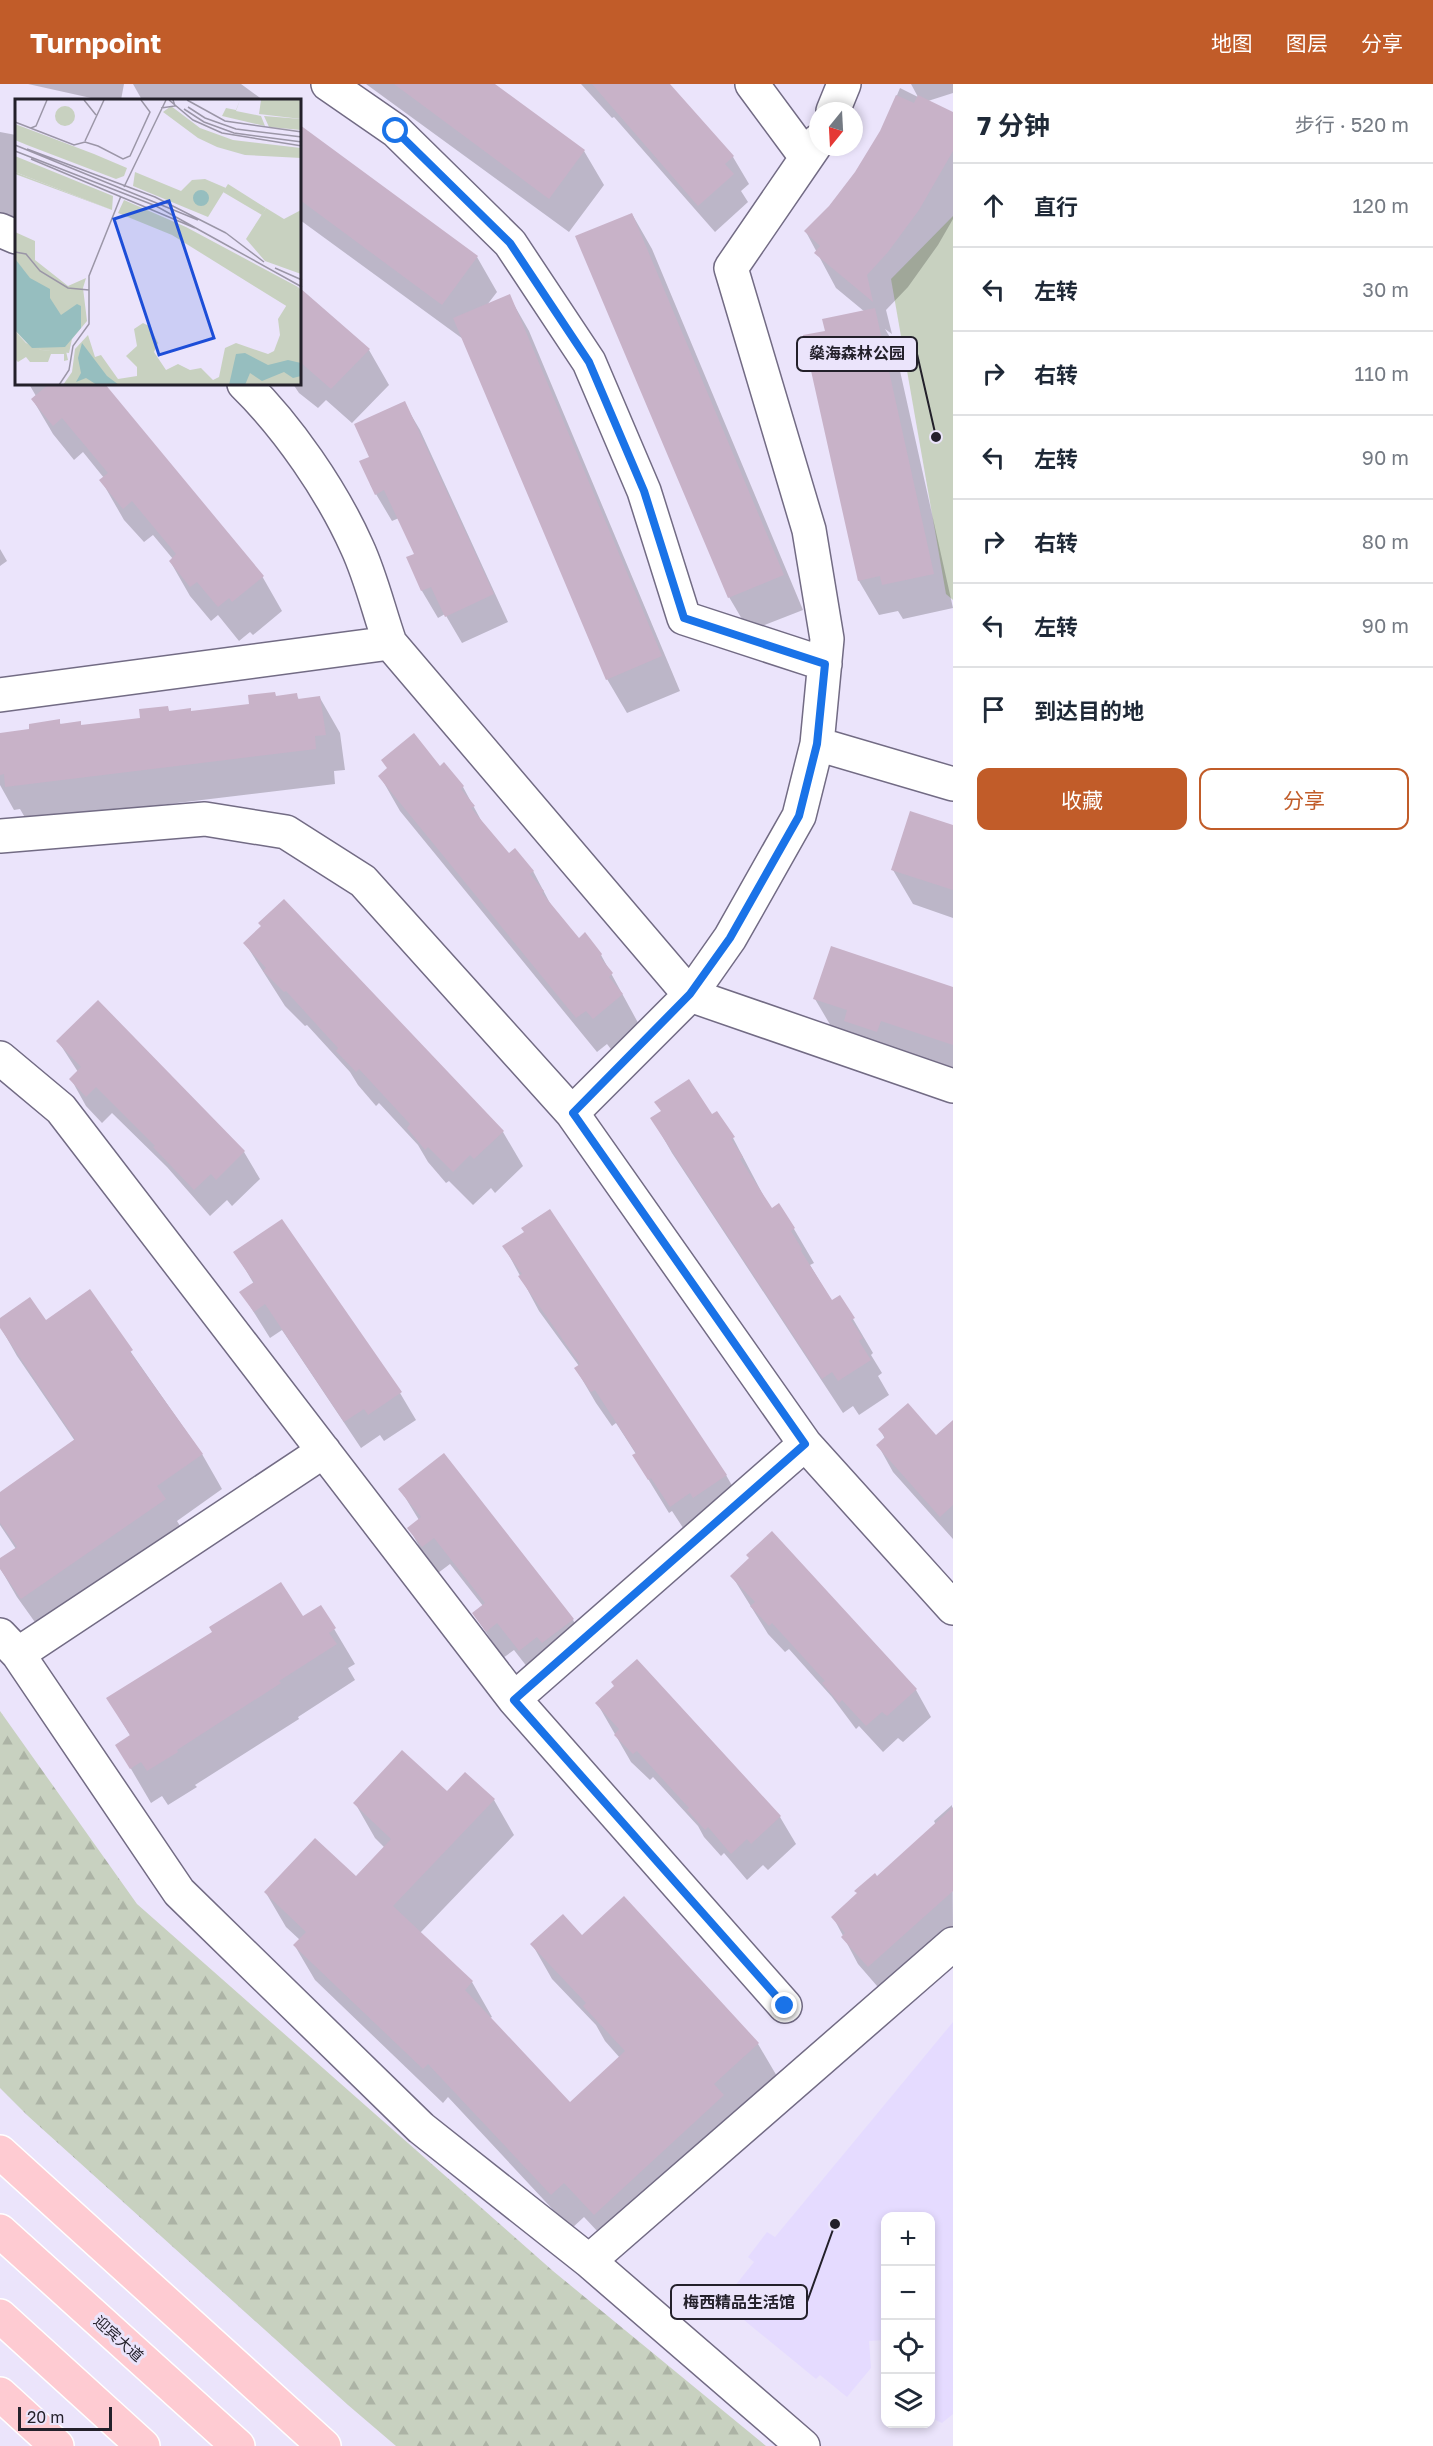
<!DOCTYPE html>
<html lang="zh">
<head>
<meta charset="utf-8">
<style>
	body { margin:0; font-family:"Golos Text","Noto Sans SC",sans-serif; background:#f6f6f7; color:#1f2937 }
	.controls { position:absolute; right:18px; bottom:18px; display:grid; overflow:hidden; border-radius:12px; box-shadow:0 3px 9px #0003 }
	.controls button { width:54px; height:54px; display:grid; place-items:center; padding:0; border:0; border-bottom:2px solid #e0e1e3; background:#fff; color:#1f2937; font:30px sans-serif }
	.compass { position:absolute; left:809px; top:18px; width:54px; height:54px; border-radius:50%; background:#fff; box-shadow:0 3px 9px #0003; rotate:198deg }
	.scale { position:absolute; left:18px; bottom:15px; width:94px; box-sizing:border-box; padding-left:6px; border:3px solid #23202a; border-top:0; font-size:16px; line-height:21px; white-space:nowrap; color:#23202a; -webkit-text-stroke:4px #ebe4fb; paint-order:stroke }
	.stop { position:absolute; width:18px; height:18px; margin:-14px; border:4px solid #1a73e8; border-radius:50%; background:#fff }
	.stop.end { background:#1a73e8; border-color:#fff; box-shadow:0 2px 6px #0008 }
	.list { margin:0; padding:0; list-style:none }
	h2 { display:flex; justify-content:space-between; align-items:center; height:78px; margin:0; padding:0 24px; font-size:26px }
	h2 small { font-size:20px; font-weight:400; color:#747a83 }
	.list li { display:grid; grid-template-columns:39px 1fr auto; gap:18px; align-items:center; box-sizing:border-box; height:84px; padding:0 24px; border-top:2px solid #e0e1e3 }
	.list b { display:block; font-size:22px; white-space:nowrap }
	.list em { font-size:20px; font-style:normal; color:#747a83 }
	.actions { display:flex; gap:12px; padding:18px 24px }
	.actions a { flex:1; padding:14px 0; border:2px solid #c15c29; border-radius:12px; text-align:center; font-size:21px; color:#c15c29 }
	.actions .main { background:#c15c29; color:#fff }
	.icon { flex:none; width:33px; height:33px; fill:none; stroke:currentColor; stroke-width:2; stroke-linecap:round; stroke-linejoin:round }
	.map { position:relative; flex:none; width:953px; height:2362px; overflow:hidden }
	header { display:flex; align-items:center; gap:36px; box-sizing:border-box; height:84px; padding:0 30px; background:#c15c29; color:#fff }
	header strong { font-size:28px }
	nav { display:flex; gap:33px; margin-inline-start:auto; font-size:21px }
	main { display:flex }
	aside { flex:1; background:#fff }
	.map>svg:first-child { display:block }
</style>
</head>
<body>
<header>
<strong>Turnpoint</strong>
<nav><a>地图</a><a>图层</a><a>分享</a></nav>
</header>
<main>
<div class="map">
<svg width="953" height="2362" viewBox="0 0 953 2362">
	<defs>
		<pattern id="forest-firs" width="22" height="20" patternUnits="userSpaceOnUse" patternTransform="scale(1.5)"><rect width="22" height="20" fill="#c8d1c0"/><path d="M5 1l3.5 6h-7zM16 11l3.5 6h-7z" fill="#acb3a5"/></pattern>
	</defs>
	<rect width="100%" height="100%" fill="#ebe4fb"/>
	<path fill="#e5dbff" d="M953 1938V2330L942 2339 931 2334 930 2132H886L885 2256 869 2257 871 2284 847 2313 820 2291 816 2295 722 2218 754 2178 748 2173 767 2148 775 2153Z"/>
	<path fill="url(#forest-firs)" d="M0 1627 137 1820 553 2187 766 2362H396L348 2321 28 2032 0 2004Z"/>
	<path fill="#c8d1c0" d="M953 132V516L946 510 891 195Z"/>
	<path fill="#0003" d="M28 0H124L121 16H100Z
		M133 0H241L263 16H142Z
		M366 0H493L584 67 604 101 569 148Z
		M581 0H668L733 73 749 100 741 107 748 118 715 148 614 33 612 34Z
		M911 0H953V9L928 17 953 29V135L938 161 908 203 886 226 892 250 885 245 894 260 953 524 903 535 898 527 879 531 859 497 805 252 827 248 865 228 836 204 806 148 830 123 857 88 882 47 900 4 918 13Z
		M300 43 477 173 497 208 487 221 509 212 529 247 680 607 627 629 607 595 463 255 300 136Z
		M0 48 16 51V140L0 136Z
		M632 130 652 165 803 526 749 547 729 513Z
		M300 206 369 266 389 301 352 339 326 316 318 324 299 309 293 300H300Z
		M29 300H103L262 492 282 527 253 551 250 548 239 557 218 531 211 537 190 512 170 477 173 475 153 451 144 458 124 436 101 396 104 394 83 368 74 376 53 350 33 316 36 312Z
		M404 319 420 346 508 538 462 559 445 530 438 534 422 507 408 474 416 471 399 434 392 437 370 400 371 373Z
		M0 465 7 477 0 482Z
		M296 611 300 617 320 614 340 649 345 686 334 687 335 700 27 737 20 725 14 726 0 701V650L31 646 59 637 61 641 80 639 82 642 141 635 167 624 170 628 192 629 251 621Z
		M444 680 463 703 482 738 509 771 533 787 552 823 579 856 601 871 642 946 614 969 607 960 597 968 400 727 380 692 440 684Z
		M953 743V834L913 820 893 786Z
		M245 859 503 1048 523 1082 495 1109 491 1104 473 1121 449 1097 446 1099 428 1078 418 1061 379 1019 376 1022 358 1001 350 988 307 941 305 942 285 922Z
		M953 905V988L835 949 815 915Z
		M98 918 244 1068 260 1095 232 1122 227 1116 210 1132 167 1083 112 1029 102 1039 86 1022 71 995 78 988 58 957Z
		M712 1032 733 1054 771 1126 794 1145 814 1179 810 1181 832 1218 853 1235 873 1269 871 1271 882 1289 878 1292 889 1311 859 1331 853 1322 843 1329 672 1069 652 1034Z
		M281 1137 400 1309 416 1336 384 1357 380 1351 361 1364 282 1246 270 1254 241 1208 254 1200 235 1168Z
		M504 1162 726 1391 746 1426 691 1456 672 1427 669 1429 634 1372 636 1370 616 1339 612 1342 596 1319 576 1285 579 1282 539 1227Z
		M89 1208 202 1370 222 1405 177 1437 185 1450 42 1548 17 1513 0 1484V1476L16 1465 0 1441V1410L75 1357 17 1272 0 1242V1236L46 1239Z
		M880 1345 936 1353 953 1359V1455L893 1388 878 1361 885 1355Z
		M400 1405 573 1536 589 1563 535 1593 514 1566 503 1574 474 1530 483 1522 450 1480 438 1489 424 1471 409 1444 419 1436Z
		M732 1492 916 1606 931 1633 903 1658 898 1654 883 1668 859 1642 856 1645 832 1613 789 1565 785 1568 768 1550Z
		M321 1523 355 1580 348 1584 355 1596 298 1633 299 1635 195 1701 197 1703 168 1721 162 1712 151 1719 117 1661 131 1653 108 1614 302 1534Z
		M636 1577 780 1733 796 1760 768 1786 763 1781 747 1796 724 1769 721 1772 704 1753 698 1742 653 1693 650 1696 631 1678 597 1619 615 1602Z
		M447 1710 494 1716 514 1751 420 1849 472 1898 492 1933 490 1934 570 2020 620 1974 605 1957 596 1941 552 1895 532 1860 581 1853 758 1960 778 1994 614 2165 584 2133 571 2145 448 2013 443 2019 315 1896 295 1862 300 1856 286 1843 266 1809 356 1794 385 1764 375 1754 355 1719Z
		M952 1721 953 1848 884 1910 858 1880 833 1833 936 1741 934 1737Z"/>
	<path fill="#c8b2c8" d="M394 0H495L585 66 549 115Z
		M592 0H670L734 72 725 80 734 90 698 122Z
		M896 11 914 19 918 11 953 28V67L919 126 888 168 867 191 873 218 814 169 820 162 804 147 829 122 855 88 880 47Z
		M300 41 478 172 442 221 300 116Z
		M632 129 784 491 728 514 575 152Z
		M300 204 370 265 331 305 300 278Z
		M510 210 662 572 606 596 453 234Z
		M875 224 934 490 882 501 880 492 858 497 803 251 825 247 822 235Z
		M49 300H105L264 492 232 518 229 514 218 523 197 498 190 503 169 477 176 470 132 417 123 425 103 401 99 396 108 389 62 334 53 342 31 315Z
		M405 317 494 510 445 533 431 503 421 507 406 473 414 470 384 406 375 411 359 377 369 373 354 340Z
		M275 608 276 612 297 609 298 615 320 612 326 651 315 652 316 665 5 703 4 690 0 691V649L29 645V640L60 635V640L81 637V641L140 634 139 625 168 622 169 627 191 624V627L249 620 248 611Z
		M414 649 440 682 444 678 464 702 461 705 475 722 471 724 509 769 515 764 534 787 530 790 544 807 542 809 579 854 585 848 602 870 600 873 613 889 609 893 623 910 593 935 586 927 576 934 378 692 387 684 381 676Z
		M910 727 953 741V806L891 786Z
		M284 815 504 1047 474 1075 470 1071 453 1088 428 1063 425 1066 407 1044 410 1040 359 985 356 988 336 967 338 964 286 907 284 908 263 887 266 884 243 859 261 842 258 839Z
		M831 862 953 903V961L881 937 877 948 844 937 847 926 813 915Z
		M98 916 245 1067 216 1096 211 1090 194 1106 153 1063 155 1062 96 1003 86 1013 69 995 81 983 56 957Z
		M689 995 712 1030 717 1027 735 1053 731 1055 743 1073 740 1075 772 1124 779 1119 795 1144 791 1147 802 1165 801 1167 832 1216 840 1211 855 1234 851 1236 863 1254 859 1257 871 1276 838 1297 832 1288 822 1295 650 1034 661 1027 654 1018Z
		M550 1125 727 1391 693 1414 690 1409 670 1423 651 1394 648 1396 632 1371 636 1369 595 1306 591 1308 574 1284 580 1280 518 1192 522 1190 502 1162 524 1148 521 1144Z
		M282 1135 402 1308 368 1331 364 1325 344 1338 265 1220 254 1228 239 1208 254 1198 233 1168Z
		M90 1205 133 1266 130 1268 203 1370 157 1402 166 1415 21 1515 0 1485V1474L17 1463 0 1439V1408L75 1355 0 1244V1234L30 1213 46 1236Z
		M908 1319 936 1351 953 1336V1421L940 1433 876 1361 885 1353 878 1345Z
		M444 1369 574 1535 542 1559 537 1553 519 1567 497 1539 486 1548 472 1529 485 1519 434 1454 422 1463 407 1444 421 1433 398 1405Z
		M772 1447 917 1605 887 1632 882 1628 866 1642 842 1616 839 1619 822 1599 825 1597 772 1539 769 1542 750 1522 755 1518 730 1492 749 1474 746 1471Z
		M281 1498 303 1532 321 1521 336 1544 329 1549 337 1560 279 1597 281 1599 177 1666 178 1668 147 1687 141 1678 130 1685 115 1661 130 1651 106 1614 212 1548 209 1543Z
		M637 1575 781 1732 751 1760 747 1755 731 1770 708 1743 705 1746 687 1726 689 1724 637 1667 633 1670 614 1651 619 1645 595 1619 614 1602 611 1598Z
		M402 1666 447 1707 465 1688 495 1715 393 1822 473 1897 465 1906 570 2018 625 1967 583 1922 586 1919 530 1860 563 1830 582 1851 624 1812 759 1959 714 2000 724 2011 594 2131 564 2099 551 2111 428 1980 423 1985 293 1861 306 1848 264 1808 315 1754 356 1792 391 1755 353 1719Z
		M953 1723V1807L868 1883 841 1853 845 1849 831 1833 857 1809 854 1807 875 1789 877 1792Z"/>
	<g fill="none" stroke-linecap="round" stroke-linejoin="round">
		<g stroke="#726b84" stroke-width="36">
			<path id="minor" d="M328 0 396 47 510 159 589 278 644 407 684 534 825 580
				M752 0 806 73
				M833 27 844 0
				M0 146 16 153
				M244 300C288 343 332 407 357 463 371 493 379 528 390 559
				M0 611 390 559 690 911 953 1002
				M817 660 953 700
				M0 752 205 735 286 748 363 797 572 1029 805 1360 953 1524
				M0 974 61 1025 514 1615 785 1922
				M572 1029 690 911 730 854 799 732 817 660 827 555 809 446 731 184 818 57
				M0 1551 18 1570 179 1808 421 2044 589 2177 953 1860
				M18 1570 324 1367
				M514 1615 805 1360
				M589 2177 803 2362"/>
		</g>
		<g stroke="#fff" stroke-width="36">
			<path id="major" d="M0 2068 324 2362
				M0 2147 238 2362
				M0 2232 143 2362
				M0 2310 57 2362"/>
		</g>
		<use href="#minor" stroke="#fff" stroke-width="33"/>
		<use href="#major" stroke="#fecbd2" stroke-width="33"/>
	</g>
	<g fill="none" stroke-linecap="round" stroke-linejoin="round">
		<path stroke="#1a73e8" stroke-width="8" d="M396 47 510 159 589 278 644 407 684 534 825 580 817 660 799 732 730 854 690 910 573 1029 805 1360 514 1616 785 1922"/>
	</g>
	<g text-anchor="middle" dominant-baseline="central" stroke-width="6" stroke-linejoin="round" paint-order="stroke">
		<g font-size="15" fill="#23202a" stroke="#ebe4fb">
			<text transform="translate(119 2254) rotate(42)">迎宾大道</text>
		</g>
	</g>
	<g transform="translate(15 15)">
		<rect width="286" height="286" fill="#ebe4fb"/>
		<path d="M225 1 221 12 246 17 250 27 207 17 211 9 221 11ZM156 7 185 29 218 41 286 49V59L230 56 202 48 183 39 148 13ZM40 17a10 10 0 1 1 20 0a10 10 0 1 1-20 0ZM249 17 286 20V31L254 28ZM0 73 97 111 0 75ZM213 85 251 109 247 116 208 93ZM0 232 11 244 26 251 51 252 53 261 49 262V255H36L33 263H15L11 258 3 263 0 260Z" fill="#c8d1c0"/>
		<path d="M246 1H286V20L244 15ZM0 25 79 55 112 69 109 77 101 80 12 46 0 41ZM0 57 98 97 97 111 0 73ZM109 101 171 128 283 188 273 208 157 136 103 114ZM251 109 269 120 286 111V175L250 162 231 140Z" fill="#c8d1c0"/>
		<path d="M120 73 166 92 177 81 190 80 211 89 193 118 118 87ZM0 133 20 142V161L53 187 71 179 68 189 72 222 57 240 54 254 18 250 0 232ZM283 188 286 191V286H48L57 273 60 250 73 236 80 258 86 256 103 280 122 277V268L111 257 122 247 119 230 128 224 134 227 143 244 139 253 151 271 163 265 175 271 186 269 198 281 204 278 210 249 221 244 253 255 259 252 265 236 263 220Z" fill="#c8d1c0"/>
		<path d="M178 99a8 8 0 1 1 16 0a8 8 0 1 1-16 0ZM1 161 15 179 35 190V199L46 216 62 205 66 207V229L50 248 17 249 0 231ZM67 244 92 277 104 286H82L71 279 61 283 66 274 63 259ZM230 254 253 266 273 261 286 264V277L278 279 269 273 247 282 235 274 230 286H214L221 255Z" fill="#96bebf"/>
		<path fill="none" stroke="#9b96a7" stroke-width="1.5" d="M69 1 81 16M154 1 178 21 207 34 287 47M172 1 210 22 287 33M173 8 190 19 221 30 287 38M146 9 160 7 158 1M169 10 189 23 219 34 287 43M0 23 59 46 70 43 83 47 108 60 115 57 135 13 126 1M16 29 21 27 32 1M70 42 89 1M0 46 183 121M12 50 140 98 211 134M0 52 141 107 206 143M16 60 180 129M109 88 151 1M211 134 249 163M206 143 287 188M0 153 11 155 25 172 53 189 74 191M260 169 287 181M44 286 54 271 58 247 74 225V177L106 97"/>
		<path fill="#1d4ed8" fill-opacity="0.15" stroke="#1d4ed8" stroke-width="3" d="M154 102 199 239 144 256 99 120Z"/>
		<rect width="286" height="286" fill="none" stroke="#23202a" stroke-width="3"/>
	</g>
	<path fill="none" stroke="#23202a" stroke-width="2" d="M936 353L917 270M835 2140L807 2218"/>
	<g fill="#23202a" stroke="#ebe4fb" stroke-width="2">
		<circle cx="936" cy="353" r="6"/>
		<circle cx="835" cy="2140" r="6"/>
	</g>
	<g fill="#ebe4fb" stroke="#23202a" stroke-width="2">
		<rect x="797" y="253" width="120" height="34" rx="6"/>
		<rect x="671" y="2201" width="136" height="34" rx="6"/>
	</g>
	<g font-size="16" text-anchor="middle" font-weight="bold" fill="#23202a">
		<text x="857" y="275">燊海森林公园</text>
		<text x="739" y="2224">梅西精品生活馆</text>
	</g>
</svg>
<div class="controls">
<button>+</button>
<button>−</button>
<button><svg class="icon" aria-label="locate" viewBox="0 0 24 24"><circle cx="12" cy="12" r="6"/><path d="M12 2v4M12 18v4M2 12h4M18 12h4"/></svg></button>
<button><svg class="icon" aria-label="layers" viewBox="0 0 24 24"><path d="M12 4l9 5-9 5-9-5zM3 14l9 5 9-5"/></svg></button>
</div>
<svg class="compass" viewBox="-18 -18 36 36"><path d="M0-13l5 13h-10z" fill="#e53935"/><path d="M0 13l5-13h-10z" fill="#747a83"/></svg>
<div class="scale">20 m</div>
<div class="stop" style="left:396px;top:47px"></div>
<div class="stop end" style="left:785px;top:1922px"></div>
</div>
<aside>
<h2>7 分钟<small>步行 · 520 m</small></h2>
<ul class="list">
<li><svg class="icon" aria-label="ahead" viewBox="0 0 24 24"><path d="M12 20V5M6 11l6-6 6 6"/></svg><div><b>直行</b></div><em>120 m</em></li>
<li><svg class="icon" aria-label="left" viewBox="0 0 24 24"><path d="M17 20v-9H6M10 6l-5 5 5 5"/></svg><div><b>左转</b></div><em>30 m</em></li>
<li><svg class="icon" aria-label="right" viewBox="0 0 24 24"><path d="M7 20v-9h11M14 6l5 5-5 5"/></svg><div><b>右转</b></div><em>110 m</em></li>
<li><svg class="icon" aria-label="left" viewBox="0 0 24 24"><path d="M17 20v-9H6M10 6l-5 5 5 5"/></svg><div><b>左转</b></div><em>90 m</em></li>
<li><svg class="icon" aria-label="right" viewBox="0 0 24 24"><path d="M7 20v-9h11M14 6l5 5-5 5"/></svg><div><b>右转</b></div><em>80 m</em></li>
<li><svg class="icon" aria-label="left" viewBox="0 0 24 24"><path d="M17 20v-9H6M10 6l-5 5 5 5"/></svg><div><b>左转</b></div><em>90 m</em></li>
<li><svg class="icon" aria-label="arrive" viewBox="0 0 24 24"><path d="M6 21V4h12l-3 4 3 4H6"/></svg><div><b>到达目的地</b></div></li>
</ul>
<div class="actions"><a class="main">收藏</a><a>分享</a></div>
</aside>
</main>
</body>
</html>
